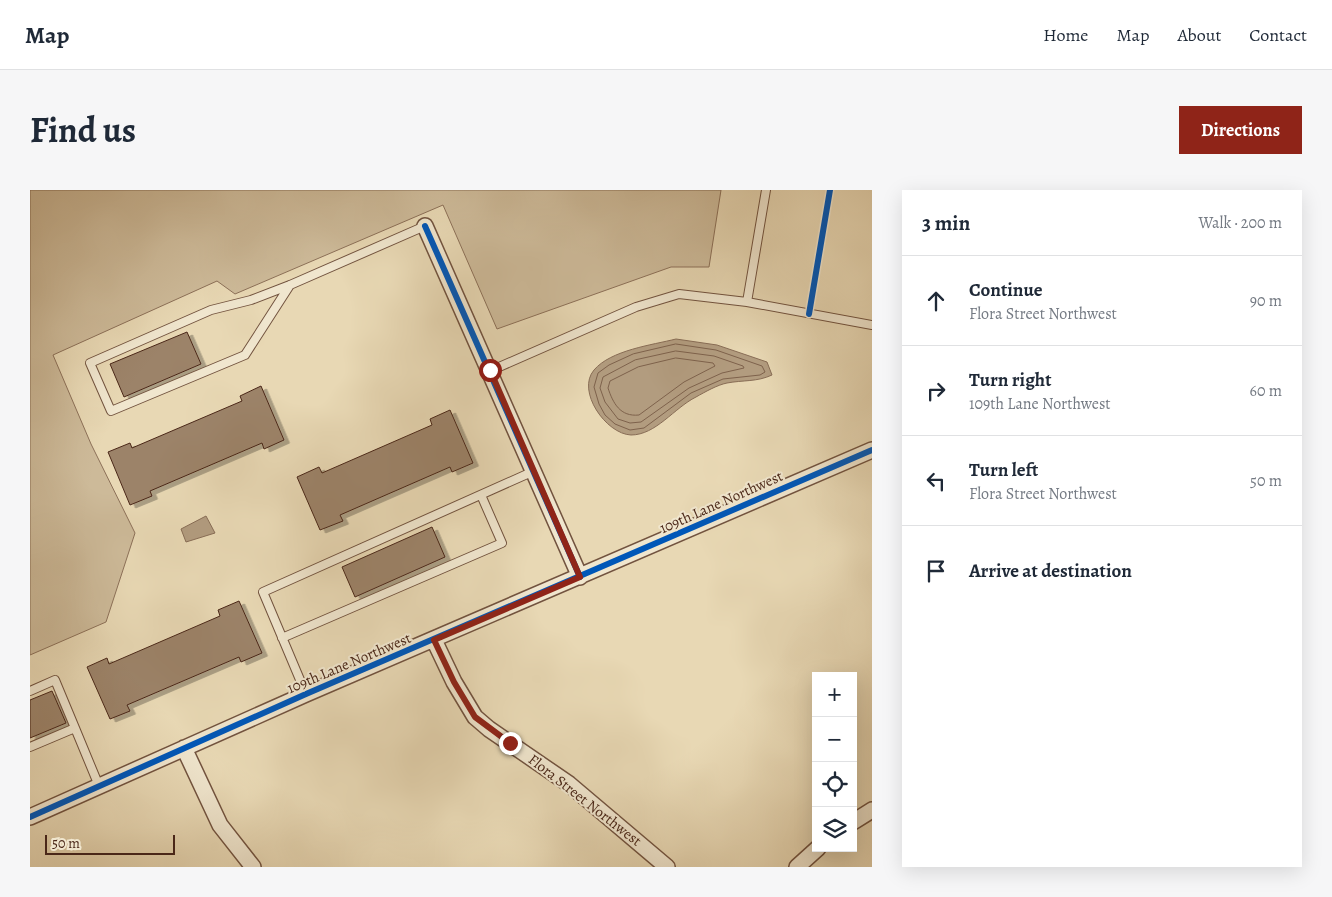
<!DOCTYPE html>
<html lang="en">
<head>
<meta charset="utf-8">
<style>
	body { margin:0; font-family:Alegreya,serif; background:#f6f6f7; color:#1f2937 }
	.controls { position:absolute; right:15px; bottom:15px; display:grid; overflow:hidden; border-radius:0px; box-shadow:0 5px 20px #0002 }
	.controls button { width:45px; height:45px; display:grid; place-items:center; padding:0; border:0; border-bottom:1px solid #e0e1e3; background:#fff; color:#1f2937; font:25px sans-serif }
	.scale { position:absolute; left:15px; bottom:12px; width:130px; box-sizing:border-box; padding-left:5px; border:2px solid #4a2718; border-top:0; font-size:14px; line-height:18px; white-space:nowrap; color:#4a2718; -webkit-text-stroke:4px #f0e6ce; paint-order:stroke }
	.stop { position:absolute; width:15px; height:15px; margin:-11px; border:4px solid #8f2418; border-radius:50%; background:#fff }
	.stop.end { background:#8f2418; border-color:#fff; box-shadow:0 1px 5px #0008 }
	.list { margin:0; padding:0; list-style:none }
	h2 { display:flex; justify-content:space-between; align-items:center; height:65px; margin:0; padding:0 20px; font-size:21px }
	h2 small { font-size:16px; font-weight:400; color:#747a83 }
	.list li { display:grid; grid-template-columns:32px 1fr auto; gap:15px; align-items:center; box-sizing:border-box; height:90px; padding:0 20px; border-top:1px solid #e0e1e3 }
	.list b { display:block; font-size:19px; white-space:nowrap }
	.list p { margin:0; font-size:16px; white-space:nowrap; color:#747a83 }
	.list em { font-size:16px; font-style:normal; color:#747a83 }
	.icon { flex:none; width:28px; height:28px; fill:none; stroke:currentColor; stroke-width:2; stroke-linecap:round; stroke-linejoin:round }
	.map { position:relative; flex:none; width:842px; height:677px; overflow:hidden; border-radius:0px }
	header { display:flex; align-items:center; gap:30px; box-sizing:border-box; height:70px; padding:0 25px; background:#fff; border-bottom:1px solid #e0e1e3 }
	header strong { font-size:24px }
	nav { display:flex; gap:28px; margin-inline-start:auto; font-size:18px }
	.intro { display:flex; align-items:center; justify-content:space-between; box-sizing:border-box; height:120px; padding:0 30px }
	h1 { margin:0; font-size:35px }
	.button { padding:12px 22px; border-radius:0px; background:#8f2418; color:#fff; font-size:18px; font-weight:700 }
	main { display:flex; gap:30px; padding:0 30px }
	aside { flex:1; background:#fff; border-radius:0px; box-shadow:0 5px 20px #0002 }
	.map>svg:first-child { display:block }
</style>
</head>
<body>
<header>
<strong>Map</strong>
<nav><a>Home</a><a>Map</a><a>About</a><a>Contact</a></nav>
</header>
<div class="intro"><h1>Find us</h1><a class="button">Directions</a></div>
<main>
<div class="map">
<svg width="842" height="677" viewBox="0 0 842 677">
	<defs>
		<filter id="shadow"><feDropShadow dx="5.5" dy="3" stdDeviation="0" flood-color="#0004"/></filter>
	</defs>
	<rect width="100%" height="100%" fill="#e8d8b4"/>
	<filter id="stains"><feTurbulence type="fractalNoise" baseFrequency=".004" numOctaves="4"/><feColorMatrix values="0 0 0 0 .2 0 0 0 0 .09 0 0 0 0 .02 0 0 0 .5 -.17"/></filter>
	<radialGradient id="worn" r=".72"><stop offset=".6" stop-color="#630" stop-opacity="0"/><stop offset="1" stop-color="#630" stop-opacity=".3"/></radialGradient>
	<path fill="#cdba99" stroke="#8c7058" d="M0 0H691L679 77H641L467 139 413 15 205 104 187 91 23 165 61 254 105 343 76 432 0 465Z"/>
	<path fill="#b29c7f" stroke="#886d56" d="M646 149 687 155 737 172 742 185C727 192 713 190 697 193 687 195 675 202 666 207 644 218 626 245 601 245 576 244 546 201 564 180 581 160 622 155 646 149Z
		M176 326 185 343 156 352 151 339Z"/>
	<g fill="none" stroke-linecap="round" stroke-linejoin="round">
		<path stroke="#7e624c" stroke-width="1" d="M646 154 686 160 732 176 735 182 730 185 693 189 661 203 614 238 600 240 585 234 575 225 569 214 564 197 568 183 579 175 603 164Z
			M646 161 684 166 713 176 714 178 692 183 659 198 611 232 600 233 588 229 575 212 570 198 573 187 605 170Z
			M646 168 683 173 685 176 654 192 609 225C590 227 583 213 578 198L580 191 608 177Z"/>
	</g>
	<path fill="#9c8369" stroke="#4a2718" filter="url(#shadow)" d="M157 142 171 174 94 207 80 174Z
		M231 196 254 250 234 259 232 253 120 301 122 306 100 315 78 262 100 253 102 258 212 211 210 206Z
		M420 220 443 273 422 282 420 277 310 325 313 331 290 340 267 287 289 277 292 283 402 235 400 229Z
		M402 337 415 367 325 407 312 377Z
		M209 411 232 463 211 472 209 467 97 515 100 521 80 529 57 477 77 468 79 474 190 426 188 420Z
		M22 501 36 533 0 548V510Z"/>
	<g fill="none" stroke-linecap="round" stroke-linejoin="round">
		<g stroke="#72533f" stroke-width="10">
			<path id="service" d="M260 95 215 165 81 221 60 173 181 120 221 110 260 95 395 36
				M717 112 736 0
				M460 181 606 117 649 104 717 112 842 135
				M252 448 472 353 451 305
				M0 501 25 490 45 538
				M276 504 233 402 504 281
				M0 557 45 538 69 596"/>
		</g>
		<g stroke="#72533f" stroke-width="18">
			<path id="minor" d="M395 36 550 387
				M404 450 424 492 445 527 459 539 539 594 637 677
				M154 558 190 635 223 677
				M0 627 276 504 842 260
				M823 632 842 620
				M767 677 788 658"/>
		</g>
		<use href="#service" stroke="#f0e6ce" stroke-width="8"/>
		<use href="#minor" stroke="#f0e6ce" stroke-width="15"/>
		<g stroke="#f0e6ce" stroke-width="9">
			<path id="cycleway" d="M395 36 550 387
				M779 124 800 0
				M0 627 276 504 842 260"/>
		</g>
		<use href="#cycleway" stroke="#0057b8" stroke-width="6"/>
	</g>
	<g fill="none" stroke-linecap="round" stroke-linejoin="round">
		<path stroke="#8f2418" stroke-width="6" d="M460 180 550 387 404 450 424 492 445 527 480 553"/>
	</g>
	<g text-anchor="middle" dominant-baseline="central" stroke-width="4" stroke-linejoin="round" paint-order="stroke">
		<g font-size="15" fill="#4a2718" stroke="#f0e6ce">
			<text transform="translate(691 312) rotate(-24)">109th Lane Northwest</text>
			<text transform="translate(319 473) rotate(-23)">109th Lane Northwest</text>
			<text transform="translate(555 610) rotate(38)">Flora Street Northwest</text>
		</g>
	</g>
	<rect width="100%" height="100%" filter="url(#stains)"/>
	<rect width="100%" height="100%" fill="url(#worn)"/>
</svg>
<div class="controls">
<button>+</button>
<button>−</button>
<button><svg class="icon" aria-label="locate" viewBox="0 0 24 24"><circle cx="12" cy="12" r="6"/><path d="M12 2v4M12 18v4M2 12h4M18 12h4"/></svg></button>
<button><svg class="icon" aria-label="layers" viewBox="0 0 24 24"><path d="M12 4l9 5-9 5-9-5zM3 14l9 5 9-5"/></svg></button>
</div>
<div class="scale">50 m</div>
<div class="stop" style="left:460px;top:180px"></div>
<div class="stop end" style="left:480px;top:553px"></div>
</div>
<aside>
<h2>3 min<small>Walk · 200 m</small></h2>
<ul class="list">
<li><svg class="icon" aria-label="ahead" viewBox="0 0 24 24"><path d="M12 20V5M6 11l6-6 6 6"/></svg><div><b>Continue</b><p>Flora Street Northwest</p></div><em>90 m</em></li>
<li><svg class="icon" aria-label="right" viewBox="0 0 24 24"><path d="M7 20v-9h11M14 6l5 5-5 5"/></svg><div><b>Turn right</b><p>109th Lane Northwest</p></div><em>60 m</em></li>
<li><svg class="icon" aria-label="left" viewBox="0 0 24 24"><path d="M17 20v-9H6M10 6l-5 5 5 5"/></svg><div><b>Turn left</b><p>Flora Street Northwest</p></div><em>50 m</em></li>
<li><svg class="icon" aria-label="arrive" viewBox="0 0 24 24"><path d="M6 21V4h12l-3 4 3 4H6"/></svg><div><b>Arrive at destination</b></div></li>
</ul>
</aside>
</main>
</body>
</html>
